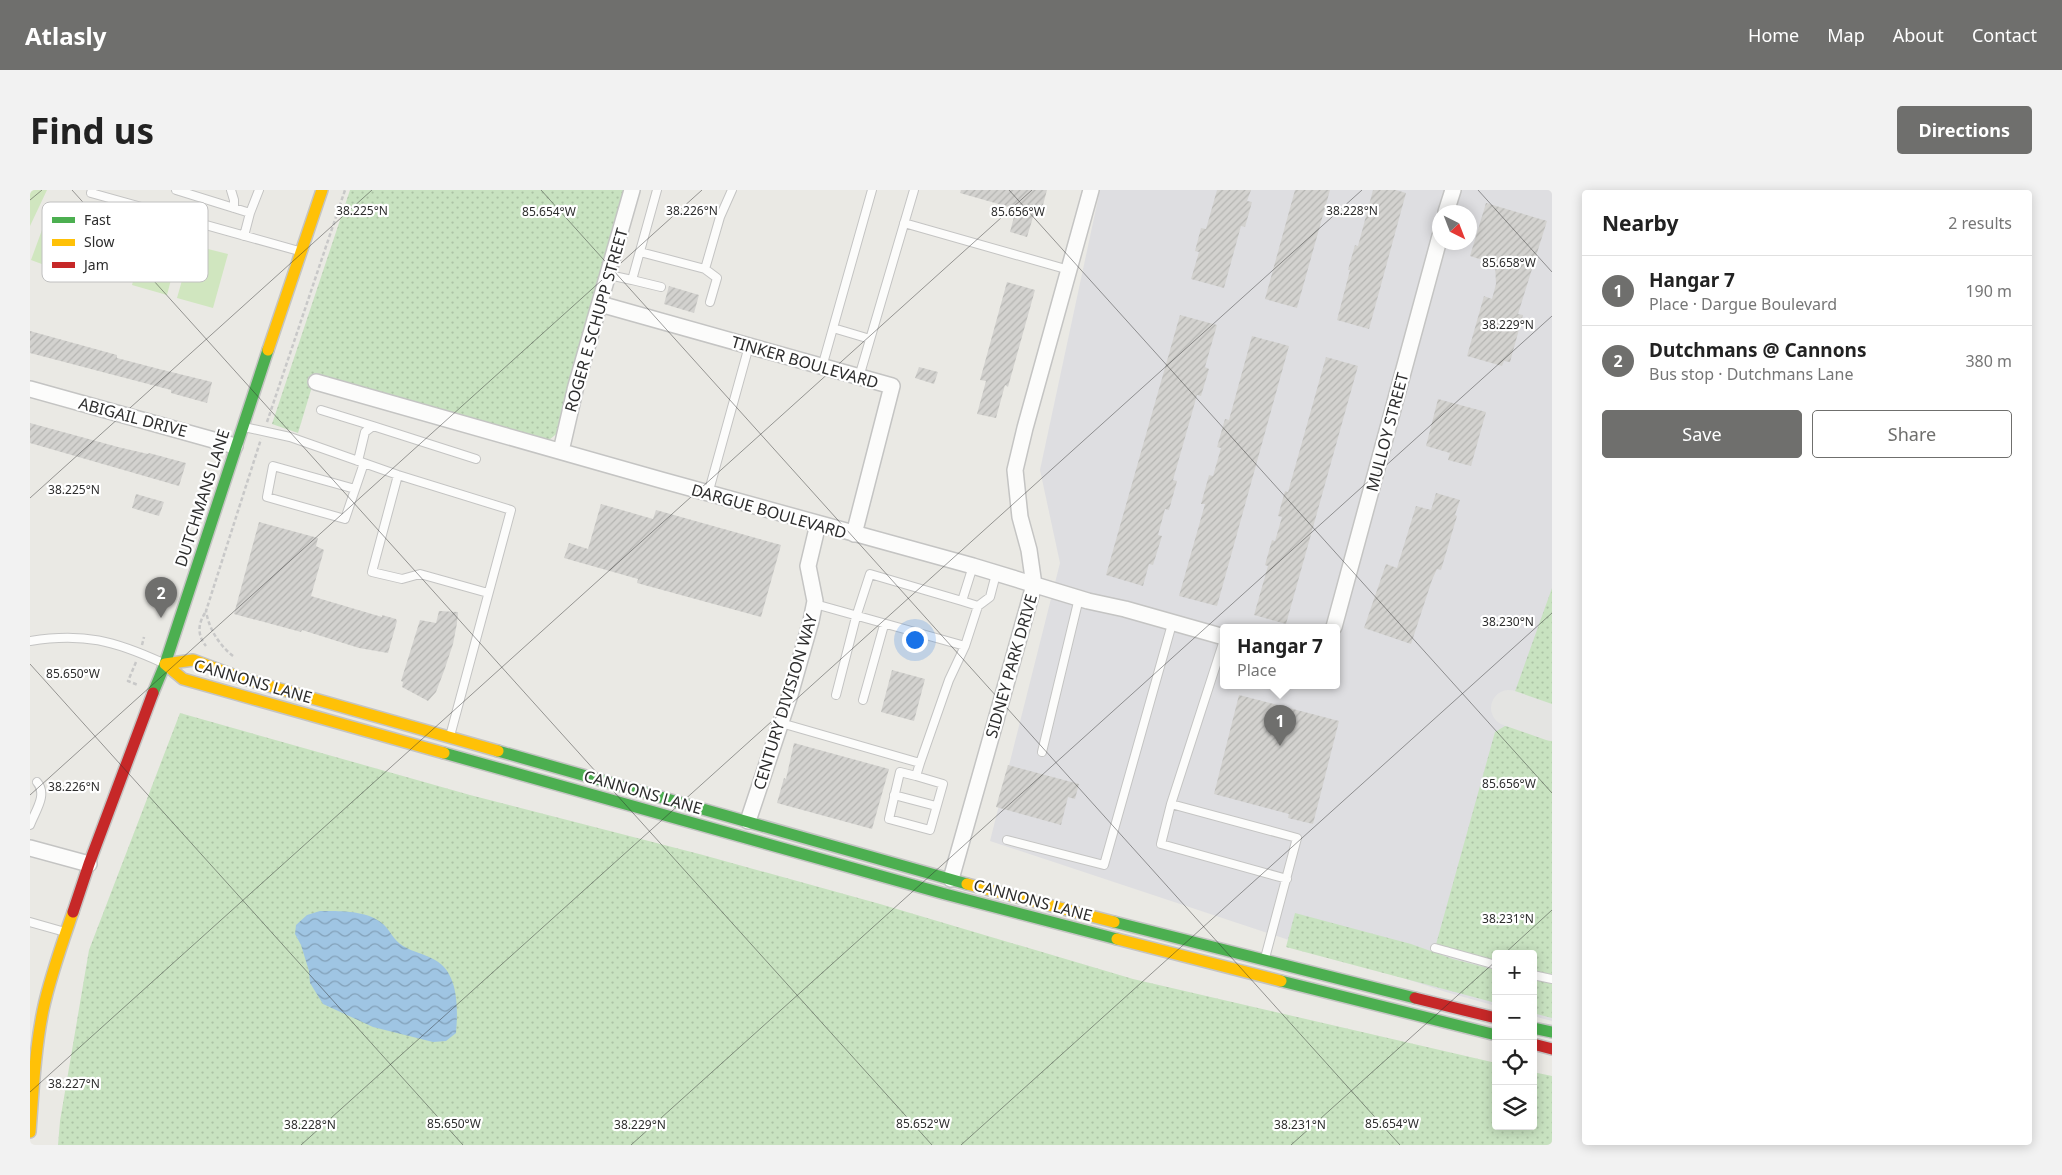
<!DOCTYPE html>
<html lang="en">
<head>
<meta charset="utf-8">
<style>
	body { margin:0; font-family:"Noto Sans",sans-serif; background:#f2f2f2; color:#222 }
	.controls { position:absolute; right:15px; bottom:15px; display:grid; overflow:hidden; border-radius:5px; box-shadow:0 2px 12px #0003 }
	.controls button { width:45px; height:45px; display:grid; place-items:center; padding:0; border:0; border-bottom:1px solid #e0e0e0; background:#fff; color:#222; font:25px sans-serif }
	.compass { position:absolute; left:1402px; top:15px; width:45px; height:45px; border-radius:50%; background:#fff; box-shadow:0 2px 12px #0003; rotate:138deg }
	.you { position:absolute; left:884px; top:449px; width:18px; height:18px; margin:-12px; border:4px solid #fff; border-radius:50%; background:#1a73e8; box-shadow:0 0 0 8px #1a73e833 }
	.badge { display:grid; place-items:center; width:32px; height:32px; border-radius:50%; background:#6f6f6d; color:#fff; font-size:16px; font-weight:700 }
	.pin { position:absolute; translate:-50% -41px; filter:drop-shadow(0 1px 2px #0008) }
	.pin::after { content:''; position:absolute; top:26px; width:18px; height:15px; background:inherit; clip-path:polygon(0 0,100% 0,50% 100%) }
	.popup { position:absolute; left:1190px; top:434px; width:120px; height:65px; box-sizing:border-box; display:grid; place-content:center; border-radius:5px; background:#fff; filter:drop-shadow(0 1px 4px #0005); font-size:16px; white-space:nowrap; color:#767676 }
	.popup b { font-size:19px; color:#222 }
	.popup::after { content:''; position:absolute; left:50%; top:100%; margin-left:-10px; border:10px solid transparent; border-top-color:#fff }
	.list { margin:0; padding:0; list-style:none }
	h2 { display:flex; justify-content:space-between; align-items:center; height:65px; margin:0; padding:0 20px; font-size:21px }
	h2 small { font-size:16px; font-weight:400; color:#767676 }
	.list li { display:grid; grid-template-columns:32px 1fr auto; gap:15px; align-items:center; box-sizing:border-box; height:70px; padding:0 20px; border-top:1px solid #e0e0e0 }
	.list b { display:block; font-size:19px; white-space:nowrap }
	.list p { margin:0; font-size:16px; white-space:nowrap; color:#767676 }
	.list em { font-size:16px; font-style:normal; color:#767676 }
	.actions { display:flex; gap:10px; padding:15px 20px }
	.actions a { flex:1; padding:11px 0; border:1px solid #6f6f6d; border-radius:5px; text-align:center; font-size:18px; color:#6f6f6d }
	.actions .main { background:#6f6f6d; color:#fff }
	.icon { flex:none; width:28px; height:28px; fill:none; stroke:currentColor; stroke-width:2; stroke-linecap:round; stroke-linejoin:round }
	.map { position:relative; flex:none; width:1522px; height:955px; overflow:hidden; border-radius:5px }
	header { display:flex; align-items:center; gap:30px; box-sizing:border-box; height:70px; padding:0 25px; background:#6f6f6d; color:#fff }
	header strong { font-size:24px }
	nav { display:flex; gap:28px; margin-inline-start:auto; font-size:18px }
	.intro { display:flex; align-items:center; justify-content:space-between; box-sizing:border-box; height:120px; padding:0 30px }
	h1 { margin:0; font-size:35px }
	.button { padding:12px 22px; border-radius:5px; background:#6f6f6d; color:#fff; font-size:18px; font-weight:700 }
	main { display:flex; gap:30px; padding:0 30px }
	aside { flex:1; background:#fff; border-radius:5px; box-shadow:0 2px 12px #0003 }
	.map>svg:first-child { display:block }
</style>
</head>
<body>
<header>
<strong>Atlasly</strong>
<nav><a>Home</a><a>Map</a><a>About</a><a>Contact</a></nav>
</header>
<div class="intro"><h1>Find us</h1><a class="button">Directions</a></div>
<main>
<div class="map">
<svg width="1522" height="955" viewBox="0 0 1522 955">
	<defs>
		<pattern id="grass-dots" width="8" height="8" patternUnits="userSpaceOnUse" patternTransform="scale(1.25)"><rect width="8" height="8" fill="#c8e2c0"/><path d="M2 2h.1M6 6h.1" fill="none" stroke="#acc2a5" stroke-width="1.8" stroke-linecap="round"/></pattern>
		<pattern id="water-waves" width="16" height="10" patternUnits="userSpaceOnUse" patternTransform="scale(1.25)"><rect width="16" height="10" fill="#9fc5e3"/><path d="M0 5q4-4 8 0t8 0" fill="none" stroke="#82a0b8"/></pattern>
		<pattern id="building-hatch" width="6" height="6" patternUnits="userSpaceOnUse" patternTransform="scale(1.25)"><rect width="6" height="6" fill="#d3d2cf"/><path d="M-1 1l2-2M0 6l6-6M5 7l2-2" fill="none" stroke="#b5b5b2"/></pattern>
	</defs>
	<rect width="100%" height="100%" fill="#eae9e4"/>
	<path fill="#dedee1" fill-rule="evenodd" d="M1070 0H1522V831L1503 826V764H1466V816L1416 802 960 651 1030 373 1010 280ZM1410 22H1440V52H1410ZM1194 437H1306V495H1194Z"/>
	<path fill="url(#grass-dots)" d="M320 0H600L530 241 519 250 515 249 511 254 284 190 268 243 242 234Z
		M1522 398V521L1483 507Z
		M150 523 440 605 673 665 850 714 1103 789 1466 873V936H1503V882L1522 886V955H28L30 931 59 760Z
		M1487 535 1522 546V787L1503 782V764H1466V773L1405 758 1465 542 1475 536Z
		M1265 723 1381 754 1423 769 1466 780V813L1256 757Z
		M1503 789 1522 794V828L1503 823Z"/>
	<path fill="#d0e6bf" d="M0 0H17L0 36Z
		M20 18 55 31 36 83 1 70Z
		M70 29 105 38 91 90 56 81Z
		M116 42 151 51 137 105 102 95Z
		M162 55 198 64 183 118 147 108Z"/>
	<path fill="url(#water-waves)" d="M290 721C310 721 337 720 353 734 360 740 364 751 373 756 383 762 395 764 405 770 429 783 428 819 426 843L416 851 403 852 343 837 293 814 280 793 279 781 271 755 265 744 266 735 277 725Z"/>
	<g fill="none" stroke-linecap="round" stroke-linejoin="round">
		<path stroke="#e4e4e2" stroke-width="36" d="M1479 518 1522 533"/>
	</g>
	<path fill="url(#building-hatch)" d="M931 0H1017L1010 26 1004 24 997 47 980 42 986 19 930 3Z
		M1187 0H1221L1217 11 1222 12 1215 37 1211 36 1194 98 1161 89 1169 62 1165 61 1171 38 1176 39Z
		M1265 0H1300L1267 118 1235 109Z
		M1343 0H1366L1376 3 1339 139 1307 130 1320 80H1318L1325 55 1328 56Z
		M1456 13 1517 31 1488 124 1493 125 1480 172 1474 171 1472 176 1437 166 1454 106 1462 109 1466 94 1465 74 1440 66Z
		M977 92 1005 100 978 197 975 195 966 228 947 224 956 191 950 190Z
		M639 96 669 105 664 123 634 114Z
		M1150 125 1187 135 1175 177 1179 179 1171 206 1167 205 1143 290 1147 291 1139 320 1135 319 1128 345 1132 346 1123 375 1119 374 1113 396 1076 385Z
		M0 141 87 165V168L129 179 182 192 177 213 141 203V200L0 163Z
		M1222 146 1259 156 1187 416 1149 406 1175 314H1171L1179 285 1183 286 1191 258 1187 257 1195 229 1199 230Z
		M1296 167 1328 176 1256 434 1224 425 1238 376 1235 375 1242 350 1245 351 1252 327 1248 326 1255 301 1258 302Z
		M889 177 908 182 904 194 885 188Z
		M1408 209 1456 222 1441 276 1418 270 1420 263 1396 256Z
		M0 233 88 257 118 264 119 263 156 273 149 296 0 253Z
		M1406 303 1430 310 1425 325 1427 326 1411 380 1407 379 1402 390 1381 454 1334 438 1356 374 1367 378 1386 316 1401 320Z
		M106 304 134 312 129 326 102 318Z
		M571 314 623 329 626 320 751 355 731 427 607 393 608 389 534 368 539 353 558 359Z
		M229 332 288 348 286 356 294 360 281 406 352 427V425L366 429 367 431 358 463 329 458 272 440 271 442 204 424Z
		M409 421 428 422 427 433 423 454 414 481 406 502 398 511 372 497 373 492 371 491 390 430 406 433Z
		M862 480 895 489 884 531 851 522Z
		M1209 505 1309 531 1283 634 1258 628 1259 624 1184 604Z
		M764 553 859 579 842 639 747 613 754 588 756 589Z
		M978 575 1049 594 1045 609 1038 607 1031 635 966 617Z"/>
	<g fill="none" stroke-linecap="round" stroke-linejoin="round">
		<g stroke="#c4c4c3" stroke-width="10">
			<path id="lane" d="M62 0 61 3 269 61
				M146 0 220 23 214 46
				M201 0 204 10V18
				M220 23 229 0
				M874 33 1039 80
				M610 62 675 79 690 27 702 0
				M675 79 687 88 680 112
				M579 85 602 90 627 0
				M602 90 631 97
				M803 138 840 149
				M792 177 842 0
				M829 187 884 0
				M291 220 343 236
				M214 237 260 247 368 285 481 320 420 546
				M328 271 335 242 343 236 446 269
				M368 285 342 382 372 389 390 384 458 403
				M325 299 243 276 237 307 315 329 334 273
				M678 304 719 156
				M785 414 935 456 948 416 932 411 943 376
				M948 416 960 407 966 384
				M0 451C53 442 85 451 133 473
				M806 505 826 427 840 384 932 411
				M833 510 854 435
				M751 533 890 573 919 490 935 456
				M1012 562 1049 408
				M886 586 913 594 900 640 859 629 870 582 886 586 890 573
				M864 605 906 616
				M1141 614 1194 450
				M0 635C5 621 18 605 7 592
				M977 650 1074 675 1142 434
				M0 732 35 742
				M1405 758 1466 775
				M1235 768 1267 648 1141 614 1131 654 1257 689
				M1503 785 1522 789"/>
		</g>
		<g stroke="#c4c4c3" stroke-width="18">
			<path id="street" d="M1416 22 1423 0
				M570 114 862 196 824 344
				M286 192 631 290 943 376 1058 411 1095 419 1194 447
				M0 199 205 256
				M531 261 546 196 602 0
				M1304 437 1410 46
				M718 631 760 505 781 431 785 411 778 376 788 334
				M0 658 59 674
				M921 689 1004 395 999 360 990 327 985 280 995 238 1061 0"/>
		</g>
		<g stroke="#c4c4c3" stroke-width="14">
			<path id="fast" d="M123 503 135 474 238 160
				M468 561 937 694
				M414 563 915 704 1087 749
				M1084 732 1385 808
				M1251 791 1466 845
				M1503 838 1522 842"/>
		</g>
		<g stroke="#c4c4c3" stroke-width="14">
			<path id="slow" d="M238 160 292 0
				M135 474 153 489 414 563
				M135 474 163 470 211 488 468 561
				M937 694 1084 732
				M1087 749 1251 791
				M0 942C3 902 5 860 13 820 20 787 32 754 43 722"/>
		</g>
		<g stroke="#c4c4c3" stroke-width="14">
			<path id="jam" d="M43 722 59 674 123 503
				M1385 808 1466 828
				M1503 854 1522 859"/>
		</g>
		<path stroke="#c8c8c8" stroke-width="2.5" stroke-dasharray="4 2.5" stroke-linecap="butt" d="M237 232 315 0
			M175 423C168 434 167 445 176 456
			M112 455 114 447
			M203 466C189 455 179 439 176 421L231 249
			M106 472 98 491 108 495"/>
		<use href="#lane" stroke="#fcfcfb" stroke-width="8"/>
		<use href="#street" stroke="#fcfcfb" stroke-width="15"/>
		<use href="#fast" stroke="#4caf50" stroke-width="11"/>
		<use href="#slow" stroke="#ffc107" stroke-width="11"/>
		<use href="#jam" stroke="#c62828" stroke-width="11"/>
	</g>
	<path fill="none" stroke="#2d2d2d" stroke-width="1" stroke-opacity="0.45" d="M42 0 902 955M511 0 1370 955M979 0 1522 603M1448 0 1522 82M0 10 12 0M0 308 342 0M0 474 433 955M0 605 672 0M1474 764 1522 720M0 902 1002 0M271 955 1332 0M601 955 1522 126M931 955 1522 423M1261 955 1466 771"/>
	<g text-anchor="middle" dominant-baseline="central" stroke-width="4.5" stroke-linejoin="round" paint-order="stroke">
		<g font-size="16" fill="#2d2d2d" stroke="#fff">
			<text transform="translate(566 130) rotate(-74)">ROGER E SCHUPP STREET</text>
			<text transform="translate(775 172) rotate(16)">TINKER BOULEVARD</text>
			<text transform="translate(103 227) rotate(15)">ABIGAIL DRIVE</text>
			<text transform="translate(1357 242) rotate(-75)">MULLOY STREET</text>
			<text transform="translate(172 308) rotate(-72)">DUTCHMANS LANE</text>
			<text transform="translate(739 321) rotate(16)">DARGUE BOULEVARD</text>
			<text transform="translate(981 476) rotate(-74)">SIDNEY PARK DRIVE</text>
			<text transform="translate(223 491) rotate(16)">CANNONS LANE</text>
			<text transform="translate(755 512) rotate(-73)">CENTURY DIVISION WAY</text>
			<text transform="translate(613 602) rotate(16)">CANNONS LANE</text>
			<text transform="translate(1003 710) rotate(15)">CANNONS LANE</text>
		</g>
	</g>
	<rect x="12" y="12" width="166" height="80" rx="8" fill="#fff" stroke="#c0c0c0" stroke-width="1"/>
	<rect x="22" y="27" width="23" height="6" fill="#4caf50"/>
	<rect x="22" y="49" width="23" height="7" fill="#ffc107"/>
	<rect x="22" y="72" width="23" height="6" fill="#c62828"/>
	<g font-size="14" fill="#2d2d2d">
		<text x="54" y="35">Fast</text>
		<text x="54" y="57">Slow</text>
		<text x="54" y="80">Jam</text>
	</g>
	<g font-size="12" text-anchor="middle" fill="#2d2d2d" stroke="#fff" stroke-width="4.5" stroke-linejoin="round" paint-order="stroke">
		<text x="332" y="25">38.225°N</text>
		<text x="662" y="25">38.226°N</text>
		<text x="1322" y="25">38.228°N</text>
		<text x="519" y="26">85.654°W</text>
		<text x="988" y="26">85.656°W</text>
		<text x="1479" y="77">85.658°W</text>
		<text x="1478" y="139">38.229°N</text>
		<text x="44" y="304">38.225°N</text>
		<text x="1478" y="436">38.230°N</text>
		<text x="43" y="488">85.650°W</text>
		<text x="1479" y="598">85.656°W</text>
		<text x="44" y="601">38.226°N</text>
		<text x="1478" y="733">38.231°N</text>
		<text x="44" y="898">38.227°N</text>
		<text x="424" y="938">85.650°W</text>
		<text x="893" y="938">85.652°W</text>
		<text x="1362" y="938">85.654°W</text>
		<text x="280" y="939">38.228°N</text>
		<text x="610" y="939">38.229°N</text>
		<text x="1270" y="939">38.231°N</text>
	</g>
</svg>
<div class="controls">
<button>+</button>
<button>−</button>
<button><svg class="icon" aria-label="locate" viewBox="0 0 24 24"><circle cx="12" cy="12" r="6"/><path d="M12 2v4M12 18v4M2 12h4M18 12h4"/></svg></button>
<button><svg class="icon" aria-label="layers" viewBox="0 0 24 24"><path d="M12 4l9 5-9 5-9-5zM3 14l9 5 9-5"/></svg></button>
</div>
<svg class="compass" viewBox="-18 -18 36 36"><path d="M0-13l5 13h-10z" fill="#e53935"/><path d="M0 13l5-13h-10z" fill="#767676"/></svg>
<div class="you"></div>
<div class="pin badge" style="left:1250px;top:556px">1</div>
<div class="popup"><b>Hangar 7</b>Place</div>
<div class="pin badge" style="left:131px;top:428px">2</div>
</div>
<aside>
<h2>Nearby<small>2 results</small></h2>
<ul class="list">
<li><span class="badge">1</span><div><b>Hangar 7</b><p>Place · Dargue Boulevard</p></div><em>190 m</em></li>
<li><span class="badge">2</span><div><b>Dutchmans @ Cannons</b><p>Bus stop · Dutchmans Lane</p></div><em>380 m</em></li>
</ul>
<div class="actions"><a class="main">Save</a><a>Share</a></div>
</aside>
</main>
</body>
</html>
